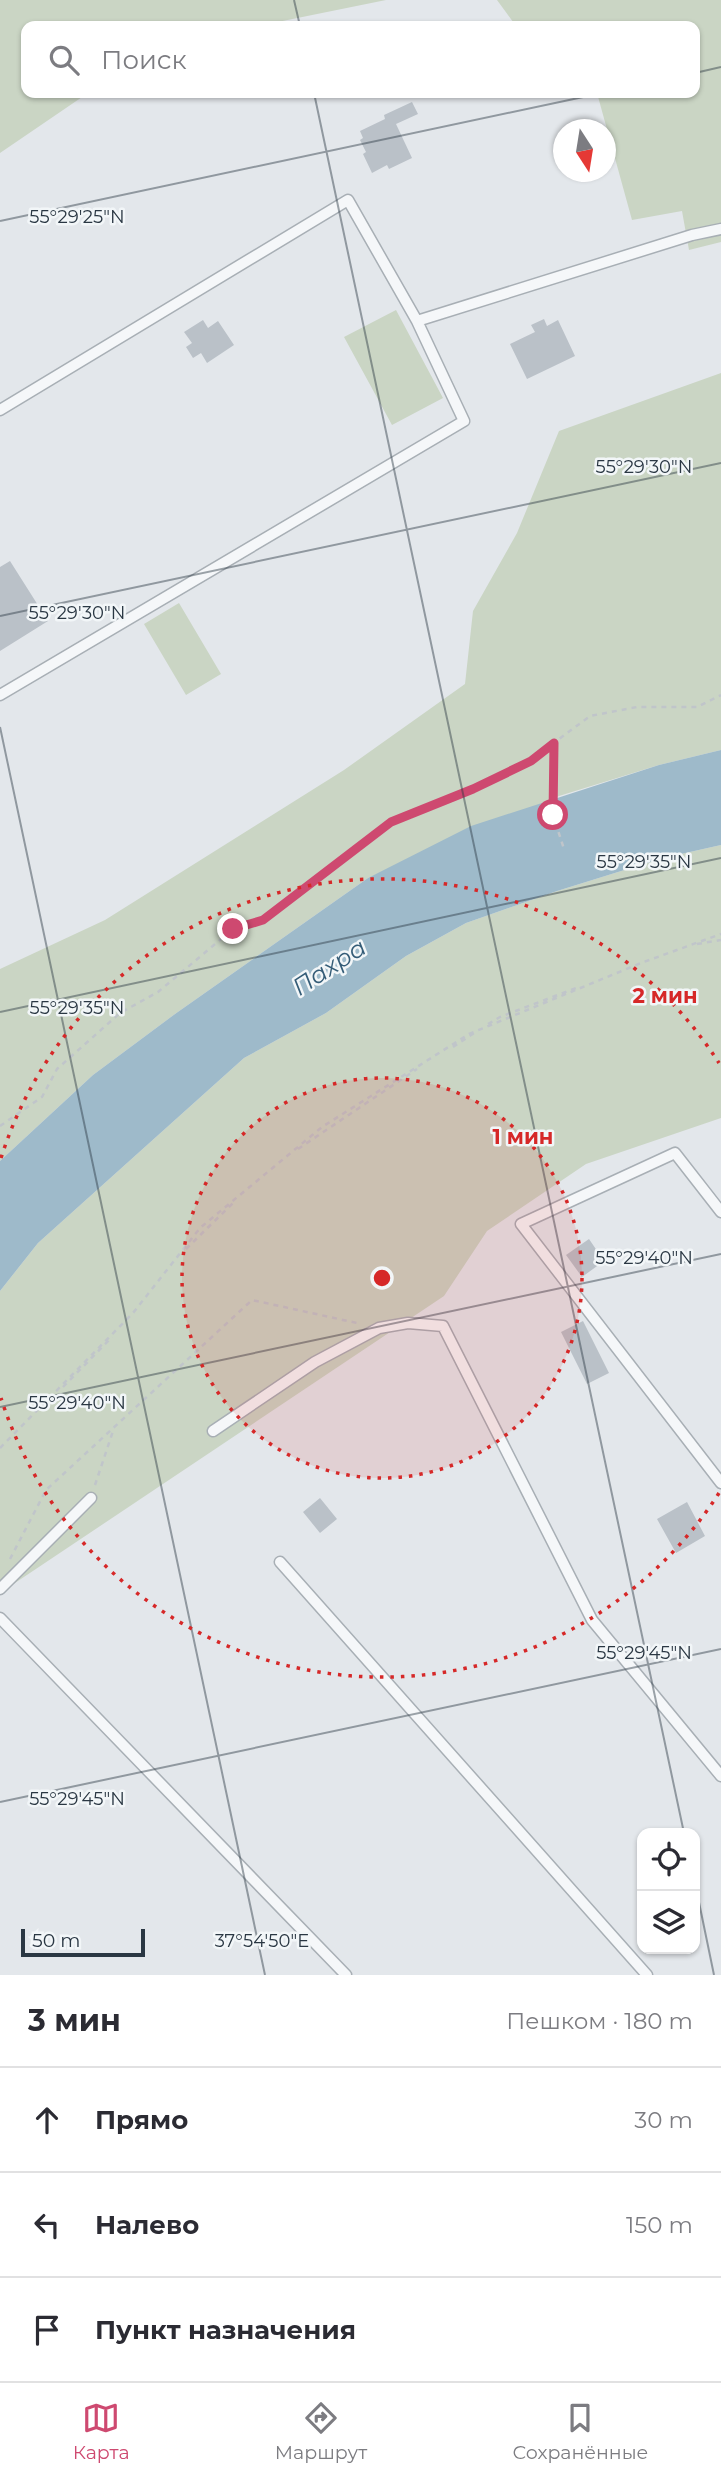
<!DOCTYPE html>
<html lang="ru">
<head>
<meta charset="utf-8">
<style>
	body { margin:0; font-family:Montserrat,sans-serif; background:#f7f7f7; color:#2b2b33 }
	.controls { position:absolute; right:21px; bottom:21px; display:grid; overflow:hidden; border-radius:14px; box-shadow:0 2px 5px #0004 }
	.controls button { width:63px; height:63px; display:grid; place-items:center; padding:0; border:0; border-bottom:2px solid #e1e1e2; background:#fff; color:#2b2b33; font:35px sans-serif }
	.compass { position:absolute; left:553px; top:119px; width:63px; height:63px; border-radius:50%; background:#fff; box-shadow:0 2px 5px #0004; rotate:168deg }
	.scale { position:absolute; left:21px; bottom:18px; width:124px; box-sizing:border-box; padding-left:7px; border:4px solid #2a3743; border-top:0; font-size:19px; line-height:24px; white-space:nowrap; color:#2a3743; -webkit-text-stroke:5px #f2f6f8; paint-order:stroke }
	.stop { position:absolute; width:21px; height:21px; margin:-16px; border:5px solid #ce4970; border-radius:50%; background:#fff }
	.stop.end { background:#ce4970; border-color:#fff; box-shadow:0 2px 7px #0008 }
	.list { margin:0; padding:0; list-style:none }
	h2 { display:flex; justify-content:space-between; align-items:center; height:91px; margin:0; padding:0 28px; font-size:30px }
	h2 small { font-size:23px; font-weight:400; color:#7c7c81 }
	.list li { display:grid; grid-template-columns:46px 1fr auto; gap:21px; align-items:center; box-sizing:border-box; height:105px; padding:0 28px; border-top:2px solid #e1e1e2 }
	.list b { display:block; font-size:26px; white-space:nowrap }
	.list em { font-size:23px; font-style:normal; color:#7c7c81 }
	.icon { flex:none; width:38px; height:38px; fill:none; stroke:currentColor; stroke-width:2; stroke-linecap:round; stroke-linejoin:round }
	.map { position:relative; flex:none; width:721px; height:1975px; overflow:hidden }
	.search { position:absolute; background:#fff; box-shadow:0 2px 5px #0004; left:21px; right:21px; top:21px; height:77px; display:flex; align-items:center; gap:18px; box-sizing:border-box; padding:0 24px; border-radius:14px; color:#7c7c81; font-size:26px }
	.sheet { height:406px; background:#fff }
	nav { display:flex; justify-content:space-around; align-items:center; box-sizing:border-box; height:98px; border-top:2px solid #e1e1e2; background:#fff; font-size:19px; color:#7c7c81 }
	nav a { display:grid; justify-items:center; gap:4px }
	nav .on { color:#ce4970 }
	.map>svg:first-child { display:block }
</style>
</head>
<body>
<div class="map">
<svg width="721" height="1975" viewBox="0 0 721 1975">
	<rect width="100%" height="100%" fill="#e3e7eb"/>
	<path fill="#cad5c4" d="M0 0H386L258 26H26V93H88L0 153Z
		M497 0H721V242L689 250 682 211 632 220 597 93H695V26H516Z
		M396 310 443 398 392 425 344 337Z
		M721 373V750L659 765 559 796 368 878 175 1014 93 1075 0 1161V969L105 920 344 770 465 684 473 611 517 533 559 431Z
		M179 603 221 674 186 695 144 624Z
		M721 845V1118L586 1164 487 1231 444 1296 0 1593V1291L38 1243 244 1058 326 1013 406 956 466 923 557 891 663 858Z"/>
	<path fill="#9ebaca" d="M721 750V845L663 858 557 891 466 923 406 956 326 1013 244 1058 38 1243 0 1291V1161L93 1075 175 1014 368 878 471 826 659 765Z"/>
	<path fill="#bac1c8" d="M412 102 418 114 396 124 412 158 389 169 387 165 372 173 363 154 366 152 360 140 363 138 360 131 385 119 384 115Z
		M544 319 547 326 558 320 575 356 527 379 510 344 535 332 531 325Z
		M203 320 208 328 218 321 234 345 207 363 201 353 193 358 186 347 192 343 184 332Z
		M10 561 48 621 0 651V567Z
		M589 1239 604 1261 582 1277 566 1255Z
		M583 1321 609 1373 587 1384 561 1332Z
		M320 1498 337 1519 320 1533 303 1512Z
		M687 1502 705 1536 676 1553 657 1519Z"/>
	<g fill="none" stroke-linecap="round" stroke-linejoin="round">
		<g stroke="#a8afb5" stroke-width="13">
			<path id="service" d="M417 321 692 235 721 229
				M0 410 348 200 417 321 464 421 0 695
				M721 1212 675 1153 521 1224 721 1483
				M213 1431 315 1362 379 1328 408 1323 443 1326 592 1620 721 1776
				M280 1562 647 1975
				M0 1589 91 1498
				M0 1618 346 1975"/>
		</g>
		<path stroke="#c0c5ca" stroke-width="2.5" stroke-dasharray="5 5" stroke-linecap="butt" d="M554 743 553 815 564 849
			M697 944 721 940
			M488 1024 500 1017 576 988
			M453 1047 474 1033
			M0 1126 42 1097 57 1069 120 1013 158 992 233 929 263 920 391 822 473 788 531 760 590 716 637 707H697L721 695
			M298 1149 417 1069
			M186 1249 234 1202
			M63 1387 112 1337
			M0 1448 133 1313 200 1228 322 1127 469 1034 641 963 721 934
			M95 1485 114 1428
			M10 1559 46 1490 252 1300 357 1323"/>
		<use href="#service" stroke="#f5f7f9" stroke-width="10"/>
	</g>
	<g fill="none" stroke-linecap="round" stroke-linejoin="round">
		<path stroke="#ce4970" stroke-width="9" d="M233 929 263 920 391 822 473 789 531 761 554 743 553 815"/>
	</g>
	<path fill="none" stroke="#2a3743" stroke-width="2" stroke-opacity="0.45" d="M294 0 300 26M695 73 721 67M314 93 684 1833M0 221 602 93M0 616 721 463M0 727 265 1975M0 1012 721 858M0 1407 721 1254M0 1802 721 1649M695 1883 714 1975"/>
	<circle cx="382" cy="1278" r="200" fill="#d62828" fill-opacity=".12"/>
	<g fill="none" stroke="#d62828" stroke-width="3.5" stroke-dasharray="3.5 7">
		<circle cx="382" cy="1278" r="200"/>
		<path d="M719 1493A400 400 0 0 1 1 1398M1 1158A400 400 0 0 1 719 1063"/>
	</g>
	<g text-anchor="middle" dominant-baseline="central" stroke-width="5" stroke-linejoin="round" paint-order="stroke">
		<g font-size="24" font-style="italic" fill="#345c77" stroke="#f2f6f8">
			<text transform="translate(329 967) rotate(-33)">Пахра</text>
		</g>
	</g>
	<g font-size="18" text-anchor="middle" fill="#2a3743" stroke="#f2f6f8" stroke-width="5" stroke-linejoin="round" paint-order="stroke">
		<text x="77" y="223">55°29'25"N</text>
		<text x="644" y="473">55°29'30"N</text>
		<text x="77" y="619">55°29'30"N</text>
		<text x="644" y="868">55°29'35"N</text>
		<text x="77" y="1014">55°29'35"N</text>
		<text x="644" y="1264">55°29'40"N</text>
		<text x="77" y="1409">55°29'40"N</text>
		<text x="644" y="1659">55°29'45"N</text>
		<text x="77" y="1805">55°29'45"N</text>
		<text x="262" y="1947">37°54'50"E</text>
	</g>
	<circle cx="382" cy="1278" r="10" fill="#d62828" stroke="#f2f6f8" stroke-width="3.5"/>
	<g font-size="21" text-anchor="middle" font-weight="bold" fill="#d62828" stroke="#f2f6f8" stroke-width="5" stroke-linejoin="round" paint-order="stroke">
		<text x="665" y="1003">2 мин</text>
		<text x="523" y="1144">1 мин</text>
	</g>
</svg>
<div class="controls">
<button><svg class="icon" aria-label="locate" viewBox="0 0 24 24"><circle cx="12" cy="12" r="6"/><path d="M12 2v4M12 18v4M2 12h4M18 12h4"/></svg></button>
<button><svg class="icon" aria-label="layers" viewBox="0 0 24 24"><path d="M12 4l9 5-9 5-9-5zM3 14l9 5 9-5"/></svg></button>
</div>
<svg class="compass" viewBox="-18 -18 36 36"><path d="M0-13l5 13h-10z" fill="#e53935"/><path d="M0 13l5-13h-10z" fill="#7c7c81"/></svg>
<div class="scale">50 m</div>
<div class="stop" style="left:553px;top:815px"></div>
<div class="stop end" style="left:233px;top:929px"></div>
<div class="search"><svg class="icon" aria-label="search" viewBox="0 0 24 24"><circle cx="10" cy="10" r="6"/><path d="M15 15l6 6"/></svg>Поиск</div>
</div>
<section class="sheet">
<h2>3 мин<small>Пешком · 180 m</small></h2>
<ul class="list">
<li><svg class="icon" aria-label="ahead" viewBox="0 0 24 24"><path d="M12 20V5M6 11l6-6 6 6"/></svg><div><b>Прямо</b></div><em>30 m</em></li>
<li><svg class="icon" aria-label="left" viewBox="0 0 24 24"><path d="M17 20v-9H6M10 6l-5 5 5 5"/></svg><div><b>Налево</b></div><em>150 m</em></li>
<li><svg class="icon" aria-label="arrive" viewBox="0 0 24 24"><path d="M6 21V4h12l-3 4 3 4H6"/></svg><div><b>Пункт назначения</b></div></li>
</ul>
</section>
<nav>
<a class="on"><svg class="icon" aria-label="map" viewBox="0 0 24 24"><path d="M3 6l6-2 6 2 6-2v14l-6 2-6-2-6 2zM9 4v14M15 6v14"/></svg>Карта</a>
<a><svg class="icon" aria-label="directions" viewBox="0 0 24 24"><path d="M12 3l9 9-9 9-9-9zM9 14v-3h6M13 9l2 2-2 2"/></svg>Маршрут</a>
<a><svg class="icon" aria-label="saved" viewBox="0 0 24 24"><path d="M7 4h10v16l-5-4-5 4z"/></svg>Сохранённые</a>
</nav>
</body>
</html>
